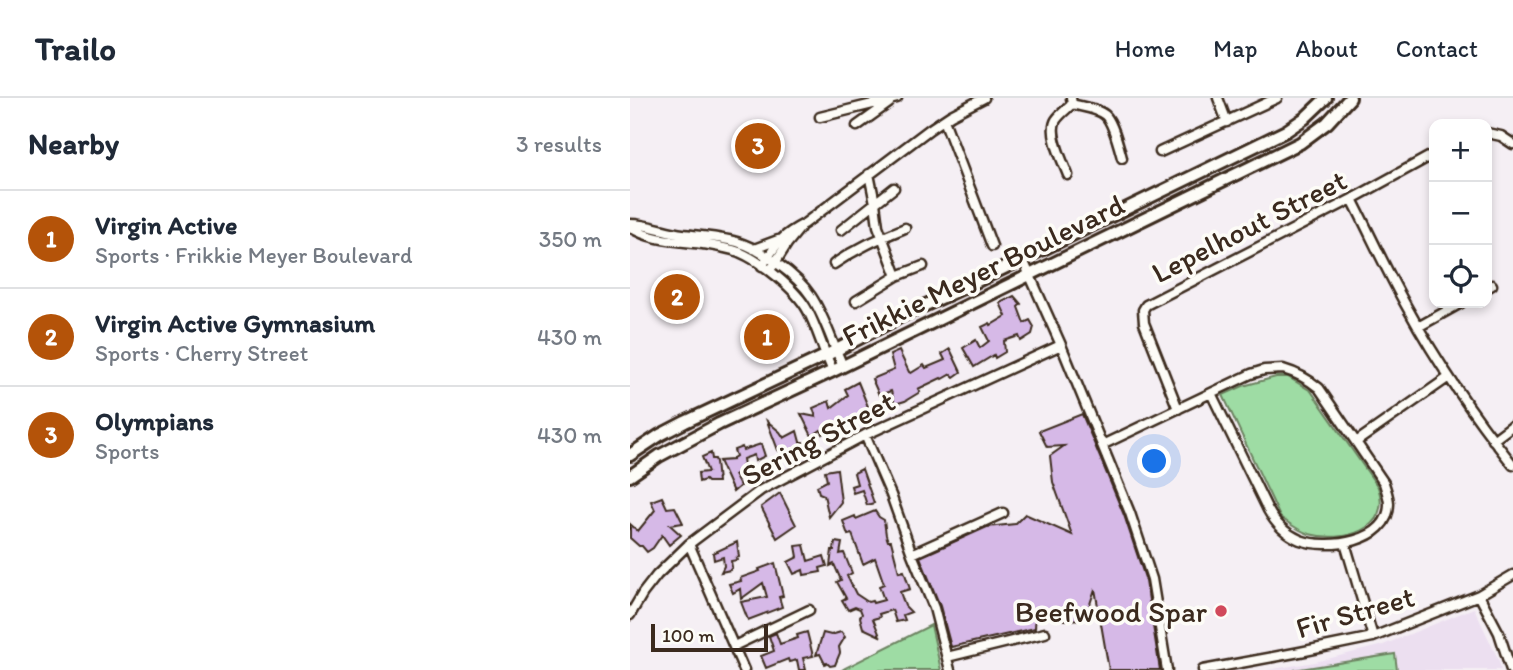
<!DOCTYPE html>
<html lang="en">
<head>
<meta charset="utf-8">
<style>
	body { margin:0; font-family:Itim,sans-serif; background:#f6f6f7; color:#1f2937 }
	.controls { position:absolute; right:21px; top:21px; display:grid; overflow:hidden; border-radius:14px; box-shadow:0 4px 10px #0003 }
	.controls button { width:63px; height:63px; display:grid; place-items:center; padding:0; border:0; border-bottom:2px solid #e0e1e3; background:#fff; color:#1f2937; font:35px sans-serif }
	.scale { position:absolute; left:21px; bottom:18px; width:117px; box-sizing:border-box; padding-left:7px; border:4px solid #3b2a1e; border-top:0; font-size:19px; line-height:24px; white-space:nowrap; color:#3b2a1e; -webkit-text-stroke:5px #fdfcf7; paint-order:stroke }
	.you { position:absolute; left:525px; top:364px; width:24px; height:24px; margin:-18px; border:5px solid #fff; border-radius:50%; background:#1a73e8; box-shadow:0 0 0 10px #1a73e833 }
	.badge { display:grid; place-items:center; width:46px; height:46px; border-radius:50%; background:#b45309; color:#fff; font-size:23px; font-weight:700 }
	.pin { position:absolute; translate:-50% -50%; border:4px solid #fff; box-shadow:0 2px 7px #0006 }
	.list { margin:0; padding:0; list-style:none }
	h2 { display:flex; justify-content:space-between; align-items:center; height:91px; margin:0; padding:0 28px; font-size:30px }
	h2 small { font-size:23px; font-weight:400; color:#747a83 }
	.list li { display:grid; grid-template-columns:46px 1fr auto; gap:21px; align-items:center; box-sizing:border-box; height:98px; padding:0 28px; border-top:2px solid #e0e1e3 }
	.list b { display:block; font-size:26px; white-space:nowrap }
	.list p { margin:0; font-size:23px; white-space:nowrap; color:#747a83 }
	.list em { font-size:23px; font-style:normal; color:#747a83 }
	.icon { flex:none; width:38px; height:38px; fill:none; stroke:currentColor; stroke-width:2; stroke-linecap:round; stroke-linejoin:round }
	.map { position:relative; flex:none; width:883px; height:572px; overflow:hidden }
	header { display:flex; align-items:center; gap:42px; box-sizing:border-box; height:98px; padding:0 35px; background:#fff; border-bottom:2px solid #e0e1e3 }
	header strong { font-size:33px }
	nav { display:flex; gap:38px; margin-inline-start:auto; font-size:24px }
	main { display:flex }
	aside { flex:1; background:#fff }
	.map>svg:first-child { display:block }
</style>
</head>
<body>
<header>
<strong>Trailo</strong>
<nav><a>Home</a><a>Map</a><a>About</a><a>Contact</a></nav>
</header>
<main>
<aside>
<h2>Nearby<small>3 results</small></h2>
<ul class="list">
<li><span class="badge">1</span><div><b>Virgin Active</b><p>Sports · Frikkie Meyer Boulevard</p></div><em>350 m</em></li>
<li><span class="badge">2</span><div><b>Virgin Active Gymnasium</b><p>Sports · Cherry Street</p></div><em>430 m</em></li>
<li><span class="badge">3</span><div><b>Olympians</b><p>Sports</p></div><em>430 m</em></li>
</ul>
</aside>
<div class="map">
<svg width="883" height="572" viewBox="0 0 883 572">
	<rect width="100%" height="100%" fill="#f5eff4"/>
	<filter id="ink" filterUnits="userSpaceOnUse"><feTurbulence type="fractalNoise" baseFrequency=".0143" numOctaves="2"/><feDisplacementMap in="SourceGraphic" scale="14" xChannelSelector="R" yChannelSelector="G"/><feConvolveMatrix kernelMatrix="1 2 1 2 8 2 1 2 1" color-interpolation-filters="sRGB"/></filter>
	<g filter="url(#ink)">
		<path fill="#ecdff0" d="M844 510 869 563 871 572H637L685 564 753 547Z"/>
		<path fill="#9edca4" stroke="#6c8361" stroke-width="2" d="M646 279H658L681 293 748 389C763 433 712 445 679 436 667 432 660 426 650 419L593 297 613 288Z
			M301 527 311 572H212L215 570Z
			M765 556 767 572H664Z"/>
		<path fill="#d6b9e7" stroke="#3b2a1e" stroke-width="2" d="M384 198 391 206 388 209 394 225 400 222 404 229 402 236 391 243 389 238 374 243 375 254 365 260 364 257 344 269 333 250 346 242 350 250 359 243 352 229 360 225 361 227 376 218 370 205Z
			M320 251 331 274 324 279 321 276 312 281 311 280 288 291 290 294 275 303 265 306 261 293 249 297 242 281 264 272 260 257 269 253 279 274 281 275 294 267 296 270 315 262 312 256Z
			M228 284 241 316 216 325 209 326V324L193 336 191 332 182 338 171 316 186 319 183 310 199 303 201 310 218 297 215 291Z
			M452 316 494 417 516 483 530 572H479L465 491 455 521 434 522 423 515 406 513 405 530 321 549 310 508 290 459 357 429 385 426 395 416 442 437 423 384 420 358 434 348 417 349 409 333Z
			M137 323 150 334 154 340 167 333 170 344H173L176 351 168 357 157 354 153 355 148 352Z
			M131 346 135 358 125 363 124 357 113 361 114 367 111 369V373L104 377 110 388 103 394 89 363 103 362V360L106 358 104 352 112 349 113 352Z
			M81 355 82 361H85L86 364 88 384H77L75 382 69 384 68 375 78 374 72 359Z
			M207 371 211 404 199 419 194 397 189 395 187 388 197 383 195 373Z
			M232 371 244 405 237 407 232 392 223 395 221 388 227 386 224 375Z
			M150 395 166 427 147 440 131 409Z
			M32 399 37 410 45 409 53 425 40 427 51 437 39 447 32 437 23 450 17 454 12 448H9L0 440V426L8 433 25 412 21 403Z
			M245 413 249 419 254 422 256 437 258 443H261L269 474 274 473 280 491 270 494 275 508 281 514 273 517 275 522 266 524 262 512 249 516 250 519 243 521 250 538 233 530 230 519 232 516 230 511 225 509 218 512 212 502 216 500 207 484 211 482 204 466 200 468 202 452H204L205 444 212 445 210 456 214 455 222 475 217 478 226 496 238 504 242 503 243 505 254 502 249 488 254 486 245 460 233 466 222 436 218 437 213 423 225 418 226 421Z
			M107 444 109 459 106 460 107 462 101 463 102 469 100 472 91 474 94 468 93 459 84 462 83 455Z
			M174 447 178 463 194 458 197 468 190 470 191 474 174 477 173 472 164 476 158 464 168 459 166 448Z
			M145 465 153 498 149 499 152 509 118 522 111 504 137 499 133 485 111 501 110 491 103 495 99 486 111 483 110 480 130 473 129 471Z
			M177 534 183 558 173 560 176 572H169L167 562 159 564 158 561 136 570 131 558 144 553 139 538 146 535 150 546 168 540 167 537Z
			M211 534 215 539 209 549 210 555 205 567 200 568 197 565 195 566 190 556 186 557 193 535 201 537Z"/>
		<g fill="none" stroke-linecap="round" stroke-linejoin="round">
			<g stroke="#3b2a1e" stroke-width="13">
				<path id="street" d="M588 0 597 24
					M442 6C452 9 467 10 475 17 483 24 489 49 492 60
					M190 19 267 0
					M314 22 362 148
					M227 28 259 5
					M857 35 871 38 883 46
					M530 54 647 0
					M239 76 245 105 248 128 267 178
					M438 77C433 64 418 35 426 22 430 16 437 11 442 6L441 0
					M722 101C741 138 758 176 778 211 808 266 844 318 883 367
					M0 126C18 126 36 134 53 136 71 138 90 139 107 144 131 151 167 177 181 198 195 219 202 245 213 268
					M0 129C21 143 49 143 73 146 85 148 98 150 109 154 131 163 167 192 178 213 188 232 193 253 203 273
					M211 132 264 90
					M124 151 148 142
					M393 162 431 247 500 415 522 481 537 572
					M204 166C228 149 248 141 275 130
					M132 168C148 145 149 139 174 126L300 31 321 17 354 0
					M143 168 157 146 170 130
					M857 190 862 187
					M226 203 267 178 293 168
					M788 229 831 205
					M653 271C667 275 678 281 689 290L754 385C756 392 759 399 759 406 759 445 697 452 670 442 656 436 645 425 638 412L581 295 621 276 634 272Z
					M548 311 514 225 513 212 516 207 722 101 804 56
					M235 337 261 397 282 456 304 510 320 572
					M863 342 883 327
					M726 344 819 279
					M472 347 581 295
					M715 445 743 539
					M59 446 114 572
					M282 456 373 415
					M849 497 869 535 881 572
					M0 517 13 495 27 477 59 446 131 392 235 337 431 247
					M104 548 179 512
					M317 559 415 535
					M573 572 670 554 743 539 849 497 883 477"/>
			</g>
			<g stroke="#3b2a1e" stroke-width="16">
				<path id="secondary" d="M0 357 30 337 55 324 195 258 274 217 337 188 656 33 675 20 696 0
					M0 378 29 358 89 326 203 273 670 45 697 25 720 0"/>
			</g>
			<use href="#street" stroke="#fdfcf7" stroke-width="8"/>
			<use href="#secondary" stroke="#fdfcf7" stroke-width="10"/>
		</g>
	</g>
	<circle fill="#d1495b" stroke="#fdfcf7" stroke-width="2.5" cx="591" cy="513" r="7"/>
	<g text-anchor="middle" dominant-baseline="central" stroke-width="7" stroke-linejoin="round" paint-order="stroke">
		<g font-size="30" fill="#3b2a1e" stroke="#fdfcf7">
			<text transform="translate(619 128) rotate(-27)">Lepelhout Street</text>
			<text transform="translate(353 172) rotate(-26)">Frikkie Meyer Boulevard</text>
			<text transform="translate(188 340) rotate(-28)">Sering Street</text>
			<text transform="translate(725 514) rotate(-16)">Fir Street</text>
		</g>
		<g font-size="30" fill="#3b2a1e" stroke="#fdfcf7" text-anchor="end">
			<text x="577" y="513">Beefwood Spar</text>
		</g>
	</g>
</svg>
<div class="controls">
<button>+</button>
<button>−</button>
<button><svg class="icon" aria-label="locate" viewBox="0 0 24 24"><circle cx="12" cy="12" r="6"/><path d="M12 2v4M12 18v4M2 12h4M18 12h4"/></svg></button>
</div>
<div class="scale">100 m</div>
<div class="you"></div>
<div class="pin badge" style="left:137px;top:239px">1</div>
<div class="pin badge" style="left:47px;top:199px">2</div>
<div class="pin badge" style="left:128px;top:48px">3</div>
</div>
</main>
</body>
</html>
